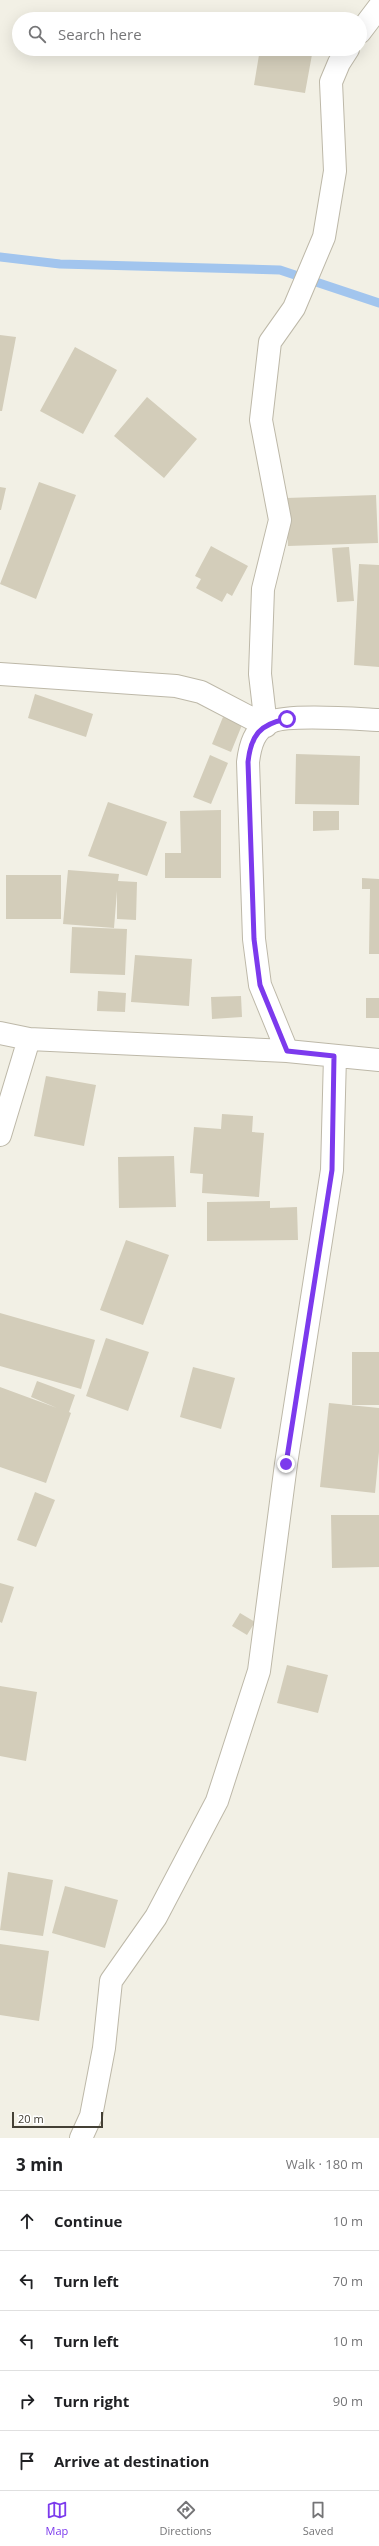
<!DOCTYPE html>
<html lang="en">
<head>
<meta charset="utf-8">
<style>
	body { margin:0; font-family:"Open Sans",sans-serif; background:#f2f2f2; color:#202124 }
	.scale { position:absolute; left:12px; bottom:10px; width:91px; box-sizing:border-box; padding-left:4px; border:2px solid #444035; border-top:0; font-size:11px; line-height:14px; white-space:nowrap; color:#444035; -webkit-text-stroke:3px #fff; paint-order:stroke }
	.stop { position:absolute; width:12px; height:12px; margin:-9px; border:3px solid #7c3aed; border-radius:50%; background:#fff }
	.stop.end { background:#7c3aed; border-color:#fff; box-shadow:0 1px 4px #0008 }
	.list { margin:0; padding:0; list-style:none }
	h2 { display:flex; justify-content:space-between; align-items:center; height:52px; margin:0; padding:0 16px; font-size:17px }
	h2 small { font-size:13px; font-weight:400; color:#757577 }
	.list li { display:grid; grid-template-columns:26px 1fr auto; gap:12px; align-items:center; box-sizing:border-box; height:60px; padding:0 16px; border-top:1px solid #e0e0e0 }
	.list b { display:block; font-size:15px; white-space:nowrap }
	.list em { font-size:13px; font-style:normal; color:#757577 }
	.icon { flex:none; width:22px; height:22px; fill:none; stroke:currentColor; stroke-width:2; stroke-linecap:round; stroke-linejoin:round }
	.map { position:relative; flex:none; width:379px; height:2138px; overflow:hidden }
	.search { position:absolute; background:#fff; box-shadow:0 4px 16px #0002; left:12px; right:12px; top:12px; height:44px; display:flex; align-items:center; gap:10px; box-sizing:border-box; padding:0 14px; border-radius:22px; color:#757577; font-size:15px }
	.sheet { height:352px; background:#fff }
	nav { display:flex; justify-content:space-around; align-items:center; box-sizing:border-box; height:56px; border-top:1px solid #e0e0e0; background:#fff; font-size:11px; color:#757577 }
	nav a { display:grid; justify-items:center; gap:2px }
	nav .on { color:#7c3aed }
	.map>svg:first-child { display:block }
</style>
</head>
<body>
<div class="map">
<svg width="379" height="2138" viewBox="0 0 379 2138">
	<rect width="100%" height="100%" fill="#f2f0e5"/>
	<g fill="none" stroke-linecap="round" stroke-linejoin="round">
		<path stroke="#a2c5ee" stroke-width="9" d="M0 257 60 264 280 270 379 303"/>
	</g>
	<path fill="#d3cdba" d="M260 49H313L305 93 254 85Z
		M0 335 16 337 2 411H0Z
		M75 347 117 370 83 434 40 411Z
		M147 397 197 439 164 478 114 436Z
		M39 482 76 495 36 599 0 584Z
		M0 487 6 488 1 510H0Z
		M376 495 378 543 288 546 286 498Z
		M211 546 248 566 232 596 227 593 222 602 196 588 201 579 195 576Z
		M349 547 354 601 337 602 332 548Z
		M359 564 379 565V667L354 665Z
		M35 694 93 714 86 737 28 718Z
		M223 717 242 725 231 752 212 744Z
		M296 754 360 756 359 805 295 804Z
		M210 755 228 763 211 804 193 797Z
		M108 802 167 822 147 876 88 856Z
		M221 810V878H165V853H181L180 811Z
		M313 811H339V830L313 831Z
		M68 870 119 874 118 881 137 882 136 920 117 919V891L114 928 63 924Z
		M6 875H61V919H6Z
		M362 878 379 879V954H369L370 889H362Z
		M72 927 127 929 125 975 70 973Z
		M135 955 192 959 189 1006 131 1002Z
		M98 991 126 993 125 1012 97 1011Z
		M241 996 242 1017 212 1019 211 997Z
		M366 998H379V1018H366Z
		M46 1076 96 1085 84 1146 34 1136Z
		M222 1114 253 1116 252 1132 264 1133 259 1197 202 1193 203 1174 190 1173 194 1127 221 1129Z
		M174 1156 176 1207 119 1208 118 1157Z
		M270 1201V1208L297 1207 298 1240 207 1241V1202Z
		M126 1240 169 1255 143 1325 100 1310Z
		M0 1313 95 1340 81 1389 0 1366Z
		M106 1338 149 1352 128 1411 86 1396Z
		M352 1352H379V1405H352Z
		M193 1367 235 1378 221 1429 180 1417Z
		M37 1381 75 1395 69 1412 71 1413 46 1483 0 1467V1387L57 1408 31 1397Z
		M329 1403 379 1408V1452L375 1493 320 1487Z
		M35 1492 55 1500 36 1547 17 1540Z
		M331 1515H379V1567L332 1568Z
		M0 1583 14 1587 2 1623 0 1622Z
		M240 1613 255 1622 247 1635 232 1626Z
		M287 1665 328 1675 318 1713 277 1703Z
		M0 1686 37 1692 26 1761 0 1756Z
		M8 1872 53 1880 43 1936 0 1930Z
		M65 1886 118 1900 105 1948 52 1933Z
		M0 1944 49 1951 39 2021 0 2015Z"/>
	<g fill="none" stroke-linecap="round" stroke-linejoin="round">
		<g stroke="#bdb8a8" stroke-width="24">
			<path id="minor" d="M360 32 379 7
				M0 674 176 686 201 692 266 726
				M266 726 260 674 263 589 280 520 261 420 270 342 294 308 324 237 335 171 331 82 339 63 348 49
				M0 1033 29 1039 287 1051 379 1060
				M287 1051 260 985 254 939 248 762C250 746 254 729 271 722 288 714 357 719 379 720
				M0 1135 29 1039
				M81 2138 91 2116 104 2048 111 1981 156 1917 217 1801 259 1671 286 1464 332 1170 335 1056"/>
		</g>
		<use href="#minor" stroke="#fff" stroke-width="22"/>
	</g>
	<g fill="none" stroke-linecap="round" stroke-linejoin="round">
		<path stroke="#7c3aed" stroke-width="5" d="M286 1464 332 1170 334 1056 287 1051 260 985 254 939 248 762C251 735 260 724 287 719"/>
	</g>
</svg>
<div class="scale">20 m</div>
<div class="stop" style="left:287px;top:719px"></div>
<div class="stop end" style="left:286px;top:1464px"></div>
<div class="search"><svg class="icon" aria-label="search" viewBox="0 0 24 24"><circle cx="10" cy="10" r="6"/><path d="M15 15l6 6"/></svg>Search here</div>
</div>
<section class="sheet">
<h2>3 min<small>Walk · 180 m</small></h2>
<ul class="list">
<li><svg class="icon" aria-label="ahead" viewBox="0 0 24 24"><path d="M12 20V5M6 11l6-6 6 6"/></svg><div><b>Continue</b></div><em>10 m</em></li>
<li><svg class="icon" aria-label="left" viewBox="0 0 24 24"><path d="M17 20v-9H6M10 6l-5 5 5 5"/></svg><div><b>Turn left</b></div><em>70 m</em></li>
<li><svg class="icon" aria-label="left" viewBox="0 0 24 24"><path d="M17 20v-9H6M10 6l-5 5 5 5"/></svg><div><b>Turn left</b></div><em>10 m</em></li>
<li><svg class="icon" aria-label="right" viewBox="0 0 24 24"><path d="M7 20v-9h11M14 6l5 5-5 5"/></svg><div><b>Turn right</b></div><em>90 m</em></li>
<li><svg class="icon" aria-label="arrive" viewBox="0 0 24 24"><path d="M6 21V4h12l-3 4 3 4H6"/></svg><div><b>Arrive at destination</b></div></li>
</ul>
</section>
<nav>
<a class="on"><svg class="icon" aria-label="map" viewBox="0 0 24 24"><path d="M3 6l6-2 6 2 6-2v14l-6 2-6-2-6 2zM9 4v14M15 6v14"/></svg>Map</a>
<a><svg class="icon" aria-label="directions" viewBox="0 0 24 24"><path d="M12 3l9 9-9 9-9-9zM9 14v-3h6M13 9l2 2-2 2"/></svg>Directions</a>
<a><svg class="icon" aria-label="saved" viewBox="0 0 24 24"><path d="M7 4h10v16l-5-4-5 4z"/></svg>Saved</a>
</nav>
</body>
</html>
